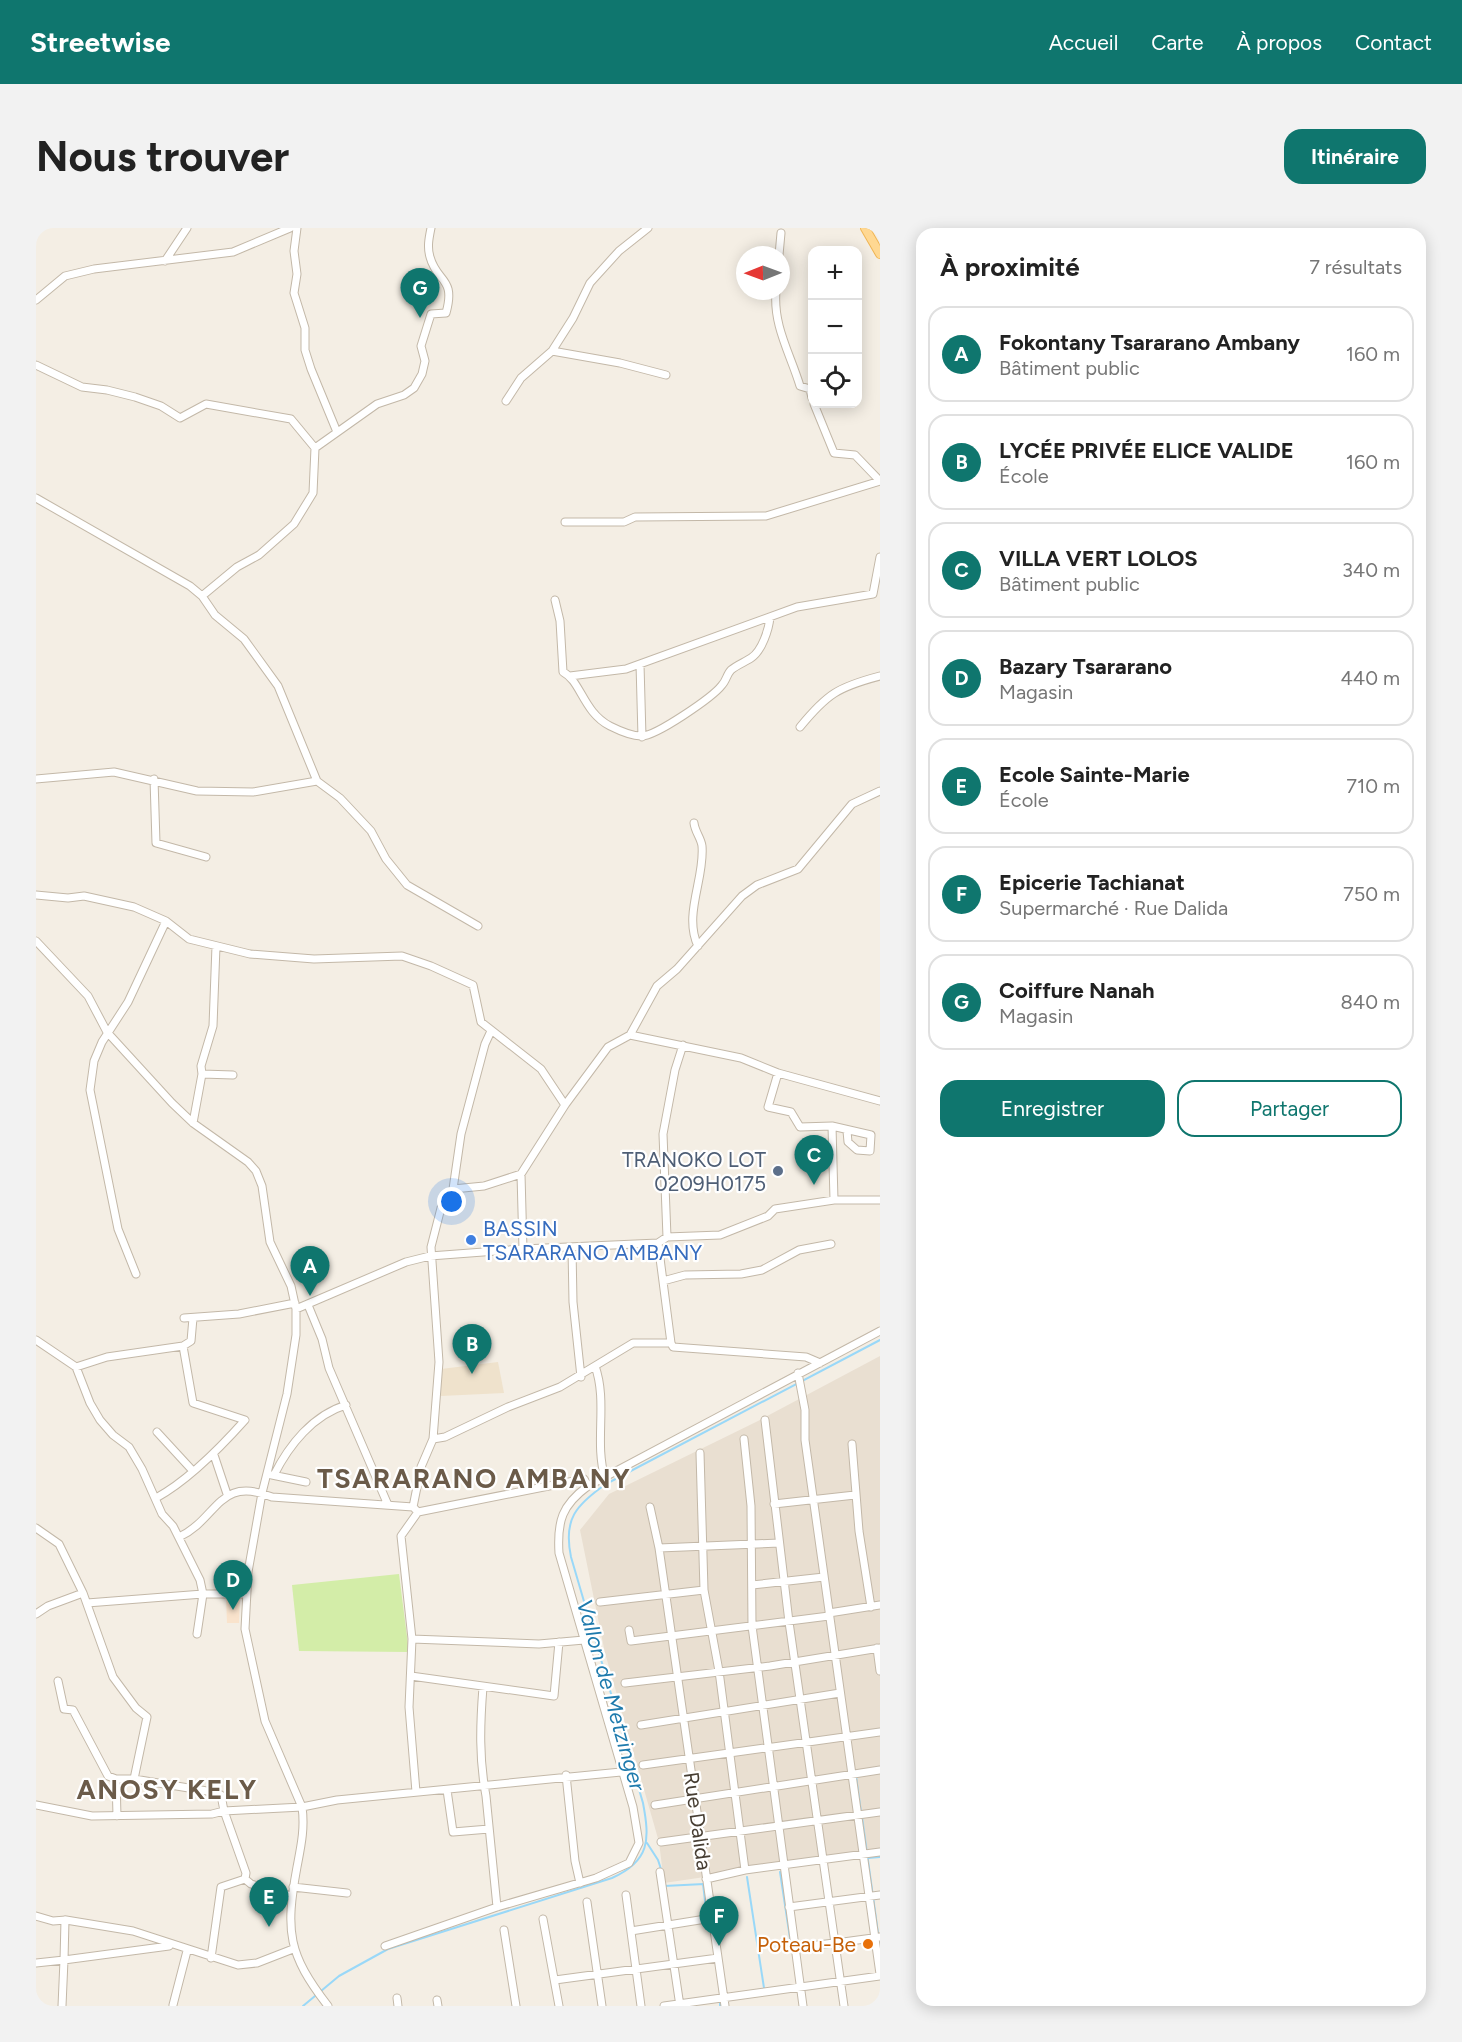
<!DOCTYPE html>
<html lang="fr">
<head>
<meta charset="utf-8">
<style>
	body { margin:0; font-family:Figtree,sans-serif; background:#f2f2f2; color:#222 }
	.controls { position:absolute; right:18px; top:18px; display:grid; overflow:hidden; border-radius:12px; box-shadow:0 3px 15px #0003 }
	.controls button { width:54px; height:54px; display:grid; place-items:center; padding:0; border:0; border-bottom:2px solid #e0e0e0; background:#fff; color:#222; font:30px sans-serif }
	.compass { position:absolute; left:700px; top:18px; width:54px; height:54px; border-radius:50%; background:#fff; box-shadow:0 3px 15px #0003; rotate:269deg }
	.you { position:absolute; left:416px; top:974px; width:21px; height:21px; margin:-15px; border:4px solid #fff; border-radius:50%; background:#1a73e8; box-shadow:0 0 0 9px #1a73e833 }
	.badge { display:grid; place-items:center; width:39px; height:39px; border-radius:50%; background:#0f766e; color:#fff; font-size:20px; font-weight:700 }
	.pin { position:absolute; translate:-50% -50px; filter:drop-shadow(0 2px 3px #0008) }
	.pin::after { content:''; position:absolute; top:32px; width:21px; height:18px; background:inherit; clip-path:polygon(0 0,100% 0,50% 100%) }
	.list { margin:0; padding:0; list-style:none }
	h2 { display:flex; justify-content:space-between; align-items:center; height:78px; margin:0; padding:0 24px; font-size:26px }
	h2 small { font-size:20px; font-weight:400; color:#767676 }
	.list li { display:grid; grid-template-columns:39px 1fr auto; gap:18px; align-items:center; box-sizing:border-box; height:96px; margin:0 12px 12px; padding:0 12px; border:2px solid #e0e0e0; border-radius:18px }
	.list b { display:block; font-size:22px; white-space:nowrap }
	.list p { margin:0; font-size:20px; white-space:nowrap; color:#767676 }
	.list em { font-size:20px; font-style:normal; color:#767676 }
	.actions { display:flex; gap:12px; padding:18px 24px }
	.actions a { flex:1; padding:14px 0; border:2px solid #0f766e; border-radius:18px; text-align:center; font-size:21px; color:#0f766e }
	.actions .main { background:#0f766e; color:#fff }
	.icon { flex:none; width:33px; height:33px; fill:none; stroke:currentColor; stroke-width:2; stroke-linecap:round; stroke-linejoin:round }
	.map { position:relative; flex:none; width:844px; height:1778px; overflow:hidden; border-radius:18px }
	header { display:flex; align-items:center; gap:36px; box-sizing:border-box; height:84px; padding:0 30px; background:#0f766e; color:#fff }
	header strong { font-size:28px }
	nav { display:flex; gap:33px; margin-inline-start:auto; font-size:21px }
	.intro { display:flex; align-items:center; justify-content:space-between; box-sizing:border-box; height:144px; padding:0 36px }
	h1 { margin:0; font-size:42px }
	.button { padding:15px 27px; border-radius:18px; background:#0f766e; color:#fff; font-size:21px; font-weight:700 }
	main { display:flex; gap:36px; padding:0 36px }
	aside { flex:1; background:#fff; border-radius:18px; box-shadow:0 3px 15px #0003 }
	.map>svg:first-child { display:block }
</style>
</head>
<body>
<header>
<strong>Streetwise</strong>
<nav><a>Accueil</a><a>Carte</a><a>À propos</a><a>Contact</a></nav>
</header>
<div class="intro"><h1>Nous trouver</h1><a class="button">Itinéraire</a></div>
<main>
<div class="map">
<svg width="844" height="1778" viewBox="0 0 844 1778">
	<rect width="100%" height="100%" fill="#f4eee4"/>
	<path fill="#e9dfd1" d="M844 1128V1623L628 1655 623 1614 569 1425 544 1302 573 1266 722 1193Z"/>
	<path fill="#f9e3cc" d="M204 1368 203 1395H191L190 1369Z"/>
	<path fill="#efe2cc" d="M462 1134 468 1165 405 1168V1141Z"/>
	<path fill="#d3eda8" d="M363 1346 373 1424 263 1423 256 1357Z"/>
	<g fill="none" stroke-linecap="round" stroke-linejoin="round">
		<path stroke="#99d8f8" stroke-width="2" d="M820 1548 825 1584
			M826 1589 842 1705
			M611 1615 622 1632 626 1644
			M832 1630 844 1629
			M744 1644 754 1710
			M711 1649 728 1760
			M667 1656 671 1689
			M628 1658 668 1656
			M684 1774V1778
			M267 1778 303 1748 352 1721 576 1650C614 1633 614 1612 607 1575L535 1329C527 1291 540 1277 570 1256L844 1112"/>
		<g stroke="#c3b8a8" stroke-width="9">
			<path id="minor" d="M261 0 258 23 261 46 258 65 269 100V122L275 141 301 204
				M743 27 745 5
				M129 33 151 0
				M740 63C737 98 754 125 764 158L774 161 776 170
				M0 72 29 48 58 41 197 24 254 0
				M516 123 584 135 630 147
				M0 137 46 159 71 162 99 169 125 178 144 190 170 176 255 191 279 220
				M470 173 485 150 516 123 537 90 554 55 583 23 612 0
				M778 176 798 225 819 227 844 253
				M0 270 154 358 166 368 179 387 208 411 242 458 281 553 304 570 335 603 350 631 371 657 442 698
				M529 294H588L599 289 730 288 844 253
				M166 368 201 339 223 327 258 296 277 265 279 220 341 176 368 167 378 160 386 146 389 133 385 118 395 86 410 85C420 49 401 55 394 29 391 19 393 10 395 0
				M519 372 524 393 527 444C545 453 547 484 574 498 582 502 596 508 605 508 619 509 677 469 686 457 690 453 691 446 695 442 701 437 709 434 715 430 726 423 733 401 734 389
				M604 436 606 509
				M534 448 590 441 761 379 837 366 844 329
				M764 499C791 466 802 459 844 448
				M0 551 78 544 161 563 217 564 281 553
				M118 551 120 615 170 629
				M658 595C659 604 665 610 666 618 669 650 647 687 662 718
				M0 667 32 670 48 668 98 679 130 693 153 711 214 726 278 731 366 728 395 738 437 757 445 794 505 841 529 877
				M0 713 52 768 71 804 136 875 157 895 212 934 220 943 226 958 234 1014 255 1058 260 1081V1107L251 1166 226 1265 212 1344 209 1401 229 1493 266 1579C269 1600 265 1618 261 1639 249 1704 252 1726 292 1778
				M594 807 621 758 641 741 706 668 721 657 762 641 816 576 844 563
				M742 845 732 879 755 884 764 899 796 898 835 907 834 923 821 922 812 914 811 903
				M166 846 197 847
				M157 895 166 846 165 838 177 798 180 718
				M796 898 798 972
				M417 961 448 958 485 946
				M631 1009 627 906 639 842 647 817
				M622 1015 635 1115
				M536 1020 537 1074 545 1149
				M487 1021 485 946 529 877 572 819 594 807 705 830 742 845 844 873
				M100 1046 82 1001 54 862 58 833 66 814 92 774 130 693
				M627 1053 649 1047 705 1046 726 1042 763 1022 795 1016
				M272 1077 286 1111 293 1140 352 1277
				M260 1081 370 1034 394 1028 487 1021 622 1015 631 1009 684 1007 732 988 739 981 798 972H844
				M148 1090 203 1086 259 1075
				M0 1112 40 1139 54 1175 64 1192 77 1207 93 1219 106 1241 126 1286 137 1298 164 1352 167 1366 161 1406
				M559 1138C572 1174 558 1214 569 1250
				M40 1139 71 1129 147 1118 155 1113 157 1090
				M762 1145 769 1182V1212L844 1746
				M729 1192 753 1394 808 1778
				M121 1204 156 1242
				M397 1211 403 1134 395 1019 405 980 417 961 425 906 449 816 455 803
				M708 1211 715 1278 716 1398 767 1778
				M816 1216 823 1303 835 1379
				M664 1225 668 1362 683 1443 709 1642
				M178 1227 191 1266
				M236 1247 270 1254
				M238 1247C253 1217 277 1187 310 1177
				M120 1270C153 1252 184 1220 209 1192L157 1175 147 1118
				M738 1276 819 1267
				M614 1279 623 1320 689 1778
				M382 1284 548 1251 552 1258
				M0 1300 23 1316 47 1365 77 1449 100 1480 111 1489 98 1551
				M143 1309C182 1291 182 1247 236 1269L377 1279
				M623 1320 743 1315
				M716 1357 788 1349
				M564 1374 668 1362
				M51 1375 167 1366H210
				M793 1385 844 1377
				M0 1386 12 1378 47 1365
				M593 1402 595 1413 793 1388
				M376 1411 503 1416 548 1412
				M841 1420 844 1443
				M375 1448 518 1468 523 1414
				M22 1453 28 1481 37 1482 72 1548 80 1551H98L177 1564 185 1567 188 1583 266 1579 301 1572 585 1544
				M589 1455 734 1438 844 1420
				M447 1459C444 1497 443 1531 450 1568L461 1679
				M605 1497 804 1465
				M607 1537 844 1504
				M530 1547 539 1633 544 1655
				M80 1551 81 1588
				M411 1562 417 1604 453 1601
				M380 1564 373 1479 376 1411 365 1308 382 1284 377 1279 385 1239 397 1211 409 1209 472 1179 524 1159 597 1115H635L637 1119 770 1129 784 1135
				M0 1577 56 1588 176 1586 188 1583 210 1645 209 1651
				M619 1577 844 1542
				M625 1614 844 1584
				M624 1644 644 1778
				M209 1651 215 1656 255 1668
				M670 1651 709 1642 844 1624
				M257 1659 311 1665
				M590 1667 605 1778
				M551 1674 566 1778
				M753 1679 844 1667
				M0 1688 17 1693 30 1692 97 1703 202 1737 221 1735 257 1721
				M507 1691 523 1778
				M29 1692 28 1732 133 1718
				M468 1702 480 1778
				M595 1703 676 1690
				M800 1715 844 1709
				M349 1718 461 1679 560 1650 593 1635 603 1615 597 1579 523 1325C521 1293 526 1277 552 1258L844 1103
				M758 1720 798 1715
				M175 1730 185 1659 209 1651
				M0 1735 28 1732 26 1778
				M519 1752 682 1730
				M361 1770 362 1778
				M401 1772 402 1778
				M137 1777 151 1723
				M628 1778 844 1748"/>
		</g>
		<g stroke="#f0b655" stroke-width="10">
			<path id="major" d="M829 0 844 26"/>
		</g>
		<use href="#minor" stroke="#fff" stroke-width="7"/>
		<use href="#major" stroke="#ffd892" stroke-width="8"/>
	</g>
	<circle fill="#5c6f8a" stroke="#fff" stroke-width="2" cx="742" cy="943" r="6"/>
	<circle fill="#3f7fe0" stroke="#fff" stroke-width="2" cx="435" cy="1012" r="6"/>
	<circle fill="#e8710a" stroke="#fff" stroke-width="2" cx="832" cy="1716" r="6"/>
	<g text-anchor="middle" dominant-baseline="central" stroke-width="4.5" stroke-linejoin="round" paint-order="stroke">
		<g font-size="21" fill="#4e5e75" stroke="#fff" text-anchor="end">
			<text x="730" y="931">TRANOKO LOT<tspan x="730" dy="24">0209H0175</tspan></text>
		</g>
		<g font-size="21" fill="#366cbe" stroke="#fff" text-anchor="start">
			<text x="447" y="1000">BASSIN<tspan x="447" dy="24">TSARARANO AMBANY</tspan></text>
		</g>
		<g font-size="21" fill="#473e33" stroke="#fff">
			<text transform="translate(662 1593) rotate(82)">Rue Dalida</text>
		</g>
		<g font-size="21" fill="#c56008" stroke="#fff" text-anchor="end">
			<text x="820" y="1716">Poteau-Be</text>
		</g>
		<g font-size="22" font-style="italic" fill="#1f7bad" stroke="#fff">
			<text transform="translate(575 1467) rotate(74)">Vallon de Metzinger</text>
		</g>
		<g font-size="27" font-weight="bold" letter-spacing="1.5" fill="#6b5b49" stroke="#fff">
			<text x="438" y="1250">TSARARANO AMBANY</text>
			<text x="131" y="1561">ANOSY KELY</text>
		</g>
	</g>
</svg>
<div class="controls">
<button>+</button>
<button>−</button>
<button><svg class="icon" aria-label="locate" viewBox="0 0 24 24"><circle cx="12" cy="12" r="6"/><path d="M12 2v4M12 18v4M2 12h4M18 12h4"/></svg></button>
</div>
<svg class="compass" viewBox="-18 -18 36 36"><path d="M0-13l5 13h-10z" fill="#e53935"/><path d="M0 13l5-13h-10z" fill="#767676"/></svg>
<div class="you"></div>
<div class="pin badge" style="left:274px;top:1068px">A</div>
<div class="pin badge" style="left:436px;top:1146px">B</div>
<div class="pin badge" style="left:778px;top:957px">C</div>
<div class="pin badge" style="left:197px;top:1382px">D</div>
<div class="pin badge" style="left:233px;top:1699px">E</div>
<div class="pin badge" style="left:683px;top:1718px">F</div>
<div class="pin badge" style="left:384px;top:90px">G</div>
</div>
<aside>
<h2>À proximité<small>7 résultats</small></h2>
<ul class="list">
<li><span class="badge">A</span><div><b>Fokontany Tsararano Ambany</b><p>Bâtiment public</p></div><em>160 m</em></li>
<li><span class="badge">B</span><div><b>LYCÉE PRIVÉE ELICE VALIDE</b><p>École</p></div><em>160 m</em></li>
<li><span class="badge">C</span><div><b>VILLA VERT LOLOS</b><p>Bâtiment public</p></div><em>340 m</em></li>
<li><span class="badge">D</span><div><b>Bazary Tsararano</b><p>Magasin</p></div><em>440 m</em></li>
<li><span class="badge">E</span><div><b>Ecole Sainte-Marie</b><p>École</p></div><em>710 m</em></li>
<li><span class="badge">F</span><div><b>Epicerie Tachianat</b><p>Supermarché · Rue Dalida</p></div><em>750 m</em></li>
<li><span class="badge">G</span><div><b>Coiffure Nanah</b><p>Magasin</p></div><em>840 m</em></li>
</ul>
<div class="actions"><a class="main">Enregistrer</a><a>Partager</a></div>
</aside>
</main>
</body>
</html>
